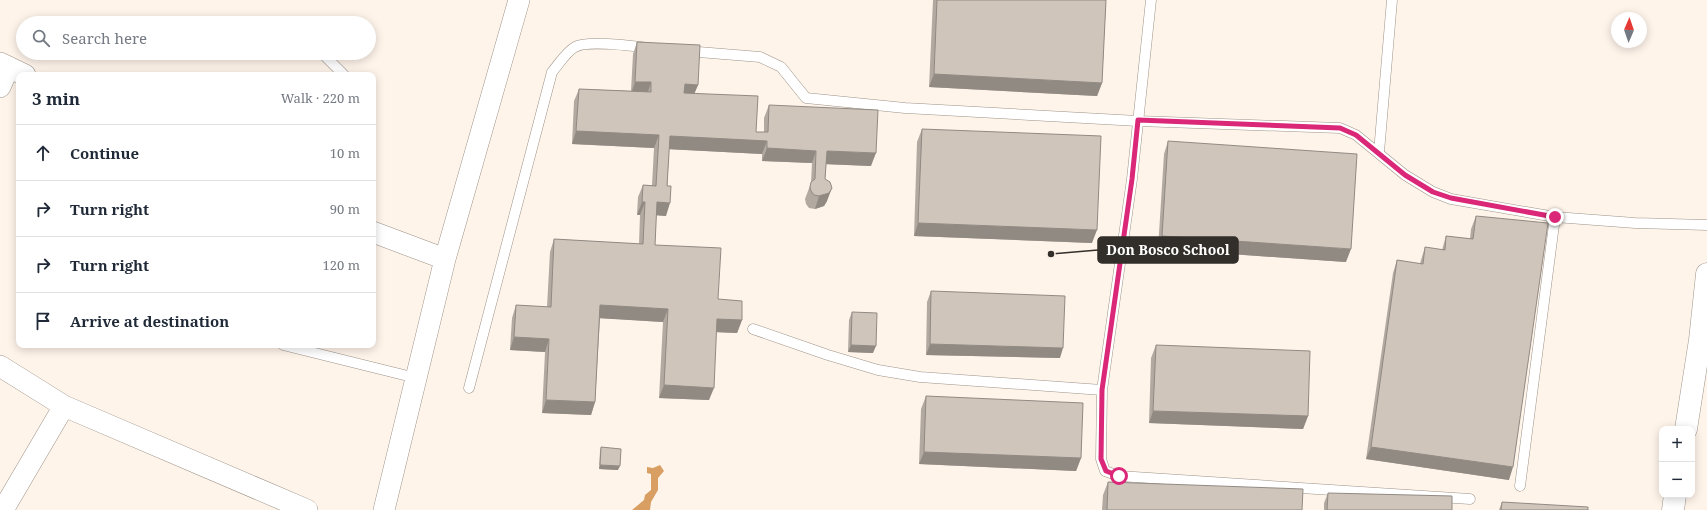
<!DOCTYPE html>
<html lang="en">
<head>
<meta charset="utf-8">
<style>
	body { margin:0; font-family:"Noto Serif",serif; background:#f6f6f7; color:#1f2937 }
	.controls { position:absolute; right:12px; bottom:12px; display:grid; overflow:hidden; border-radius:8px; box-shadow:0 2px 10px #0003 }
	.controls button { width:36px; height:36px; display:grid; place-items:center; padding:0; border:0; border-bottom:1px solid #e0e1e3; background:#fff; color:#1f2937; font:20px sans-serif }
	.compass { position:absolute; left:1611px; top:12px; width:36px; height:36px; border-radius:50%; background:#fff; box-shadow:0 2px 10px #0003; rotate:2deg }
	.stop { position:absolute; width:12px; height:12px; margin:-9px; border:3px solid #db2777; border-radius:50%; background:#fff }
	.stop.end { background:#db2777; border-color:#fff; box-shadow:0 1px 4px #0008 }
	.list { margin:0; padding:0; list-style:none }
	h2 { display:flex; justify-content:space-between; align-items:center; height:52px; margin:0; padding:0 16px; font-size:17px }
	h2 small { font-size:13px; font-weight:400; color:#747a83 }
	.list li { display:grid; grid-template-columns:26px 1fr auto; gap:12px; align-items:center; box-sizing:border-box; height:56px; padding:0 16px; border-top:1px solid #e0e1e3 }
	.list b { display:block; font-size:15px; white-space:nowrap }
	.list em { font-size:13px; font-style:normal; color:#747a83 }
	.icon { flex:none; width:22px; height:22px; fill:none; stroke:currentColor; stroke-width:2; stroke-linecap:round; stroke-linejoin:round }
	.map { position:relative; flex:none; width:1707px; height:510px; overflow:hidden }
	.search { position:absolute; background:#fff; box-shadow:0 2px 10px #0003; left:16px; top:16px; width:360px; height:44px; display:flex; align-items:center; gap:10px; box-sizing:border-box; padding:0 14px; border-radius:22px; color:#747a83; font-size:15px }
	.panel { position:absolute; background:#fff; box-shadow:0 2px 10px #0003; left:16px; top:72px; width:360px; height:276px; border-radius:8px }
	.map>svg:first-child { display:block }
</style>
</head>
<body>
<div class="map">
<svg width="1707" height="510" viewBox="0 0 1707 510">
	<rect width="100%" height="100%" fill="#fff4ea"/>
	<path fill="#d99f62" d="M660 465 664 471 658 478V490L651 502 650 510H632L644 500 645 495 651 490V474L647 473V467L653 468Z"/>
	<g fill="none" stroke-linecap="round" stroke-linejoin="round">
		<g stroke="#9d9389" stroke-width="11">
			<path id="lane" d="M1151 0 1132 179 1102 390 1101 459 1105 471 1119 476 1470 499
				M686 51 760 57 781 67 806 98 905 108 1138 121 1340 128 1356 135 1405 175 1433 192 1451 199 1555 217 1635 223 1707 225
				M322 53 344 75
				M1379 152 1392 0
				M753 329 828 355 878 370 920 377 1102 390
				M283 345 416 378
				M469 388 552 72C559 64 566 52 575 47 586 40 634 46 649 48
				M1520 486 1555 217"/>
		</g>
		<g stroke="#9d9389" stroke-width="22">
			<path id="street" d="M0 63 25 75
				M0 87 9 67
				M373 232 445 259
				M0 366 64 406 307 510
				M3 510 64 406
				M384 510 445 259 519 0"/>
		</g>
		<g stroke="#9d9389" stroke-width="23">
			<path id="secondary" d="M1686 429 1700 340 1707 274
				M1673 510 1675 495"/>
		</g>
		<use href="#lane" stroke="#fff" stroke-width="10"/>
		<use href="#street" stroke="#fff" stroke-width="21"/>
		<use href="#secondary" stroke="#fff" stroke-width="22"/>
	</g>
	<path fill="#b2a9a1" d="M933 0H1106L1102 83 1097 96 929 87Z
		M637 42 698 85 694 93 756 132H764V118L769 105 871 166 826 164 825 179 827 201 824 206 815 209 809 208 806 204 805 199 811 183 812 163 762 161V154L669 149 666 216 656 215 655 245 718 299 742 320 737 333 716 332 709 400 659 398 663 322 600 318 595 402 591 415 542 413 545 352 510 350 512 318 516 305 547 307 550 252 554 239 639 244 640 215H637L638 197 643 185H652L654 148 572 144 574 101 579 89 631 91 633 54Z
		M922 129 1092 243 914 236 917 142Z
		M1168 141 1346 262 1158 249 1164 154Z
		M1476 216 1509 480 1366 459 1393 273 1397 260 1420 264 1421 260 1425 247 1442 250 1446 236 1470 239 1471 229Z
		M931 291 1060 358 926 355 927 302Z
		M852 312 873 353 848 352 849 320Z
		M1156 345 1308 416 1303 429 1149 423 1151 358Z
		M926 396 1081 458 1076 471 919 464 921 409Z
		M601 447 618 470 599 469 600 451Z
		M1108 482 1302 510H1102L1103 495Z
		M1328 493 1452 510H1324V503Z
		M1502 502 1588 510H1499Z"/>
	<path fill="#918a83" d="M934 74 1102 83 1097 96 929 87Z
		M635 82H651L647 95 631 94Z
		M685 84 698 85 693 97H680Z
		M576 131 659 135 654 148 572 144Z
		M670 136 767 141 762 154 665 149Z
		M767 148 816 151 812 163 762 161Z
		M827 151 876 153 871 166 822 164Z
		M832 188 827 201 824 206 815 209 819 196Z
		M642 202H645L640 215H637Z
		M657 202 670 203 666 216 652 215Z
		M918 223 1097 230 1092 243 914 236Z
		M1162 236 1351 249 1346 262 1158 249Z
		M600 305 668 309 663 322 596 318Z
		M717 319 742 320 737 333 713 332Z
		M514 337 549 339 545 352 510 350Z
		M930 344 1063 348 1060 358 926 355Z
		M851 345 876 346 873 353 848 352Z
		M664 385 714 388 709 400 659 398Z
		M546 400 595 402 591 415 542 413Z
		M1153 411 1308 416 1303 429 1149 423Z
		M1371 447 1513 467 1509 480 1366 459Z
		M924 452 1081 458 1076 471 919 464Z
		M600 465 620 466 618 470 599 469Z"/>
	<path fill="#cfc5bb" stroke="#918a83" d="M937 0H1106L1102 83 934 74Z
		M637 42 700 45 698 85 685 84 684 93 758 96 756 132H768L769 105 878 110 876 153 827 151 825 179 830 182 832 188 829 193 819 196 814 195 811 191 810 187 811 182 815 179 816 151 767 148V141L670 136 667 186H671L670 203 657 202 655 245 721 248 718 299 742 301V320L717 319 714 388 664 385 668 309 600 305 595 402 546 400 549 339 514 337 516 305 551 307 554 239 643 244 645 202H642L643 185 656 186 659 135 576 131 579 89 651 92V82H635Z
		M922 129 1101 136 1097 230 918 223Z
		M1168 141 1357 154 1351 249 1162 236Z
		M1476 216 1548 223 1513 467 1371 447 1397 260 1423 264 1425 247 1445 250 1446 236 1473 239Z
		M931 291 1065 296 1063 348 930 344Z
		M852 312 877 313 876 346 851 345Z
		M1156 345 1310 351 1308 416 1153 411Z
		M926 396 1083 403 1081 458 924 452Z
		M601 447 621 449 620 466 600 465Z
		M1108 482 1303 489 1302 510H1107Z
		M1328 493 1452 496V510H1327Z
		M1502 502 1588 507V510H1501Z"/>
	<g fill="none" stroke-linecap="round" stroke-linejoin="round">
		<path stroke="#db2777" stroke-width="5" d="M1119 476 1106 471 1101 459 1102 390 1132 179 1138 120 1340 128 1356 135 1405 175 1433 192 1451 198 1555 217"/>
	</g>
	<path fill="none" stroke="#322e2a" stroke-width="1.5" d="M1051 254L1098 250"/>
	<circle fill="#322e2a" stroke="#fff4ea" stroke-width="1.5" cx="1051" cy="254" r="4"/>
	<rect fill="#322e2a" stroke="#322e2a" stroke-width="1.5" x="1098" y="237" width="140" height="26" rx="4"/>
	<g font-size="14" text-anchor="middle" font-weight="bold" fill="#fff">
		<text x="1168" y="255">Don Bosco School</text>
	</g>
</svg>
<div class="controls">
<button>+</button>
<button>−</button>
</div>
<svg class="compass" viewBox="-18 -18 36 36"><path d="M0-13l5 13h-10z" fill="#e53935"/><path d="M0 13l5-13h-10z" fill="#747a83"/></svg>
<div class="stop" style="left:1119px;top:476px"></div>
<div class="stop end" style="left:1555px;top:217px"></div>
<div class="search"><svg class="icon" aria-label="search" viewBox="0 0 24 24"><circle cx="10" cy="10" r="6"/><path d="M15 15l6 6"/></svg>Search here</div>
<section class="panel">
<h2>3 min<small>Walk · 220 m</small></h2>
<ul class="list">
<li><svg class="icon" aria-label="ahead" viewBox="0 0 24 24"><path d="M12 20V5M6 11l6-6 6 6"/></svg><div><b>Continue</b></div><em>10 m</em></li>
<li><svg class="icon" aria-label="right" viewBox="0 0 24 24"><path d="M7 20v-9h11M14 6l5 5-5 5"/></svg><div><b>Turn right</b></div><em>90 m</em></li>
<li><svg class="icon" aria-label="right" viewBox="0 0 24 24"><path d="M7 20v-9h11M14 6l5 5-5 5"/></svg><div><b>Turn right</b></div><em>120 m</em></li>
<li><svg class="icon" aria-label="arrive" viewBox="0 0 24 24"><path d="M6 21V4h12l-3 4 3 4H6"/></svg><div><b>Arrive at destination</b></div></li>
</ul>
</section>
</div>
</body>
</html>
